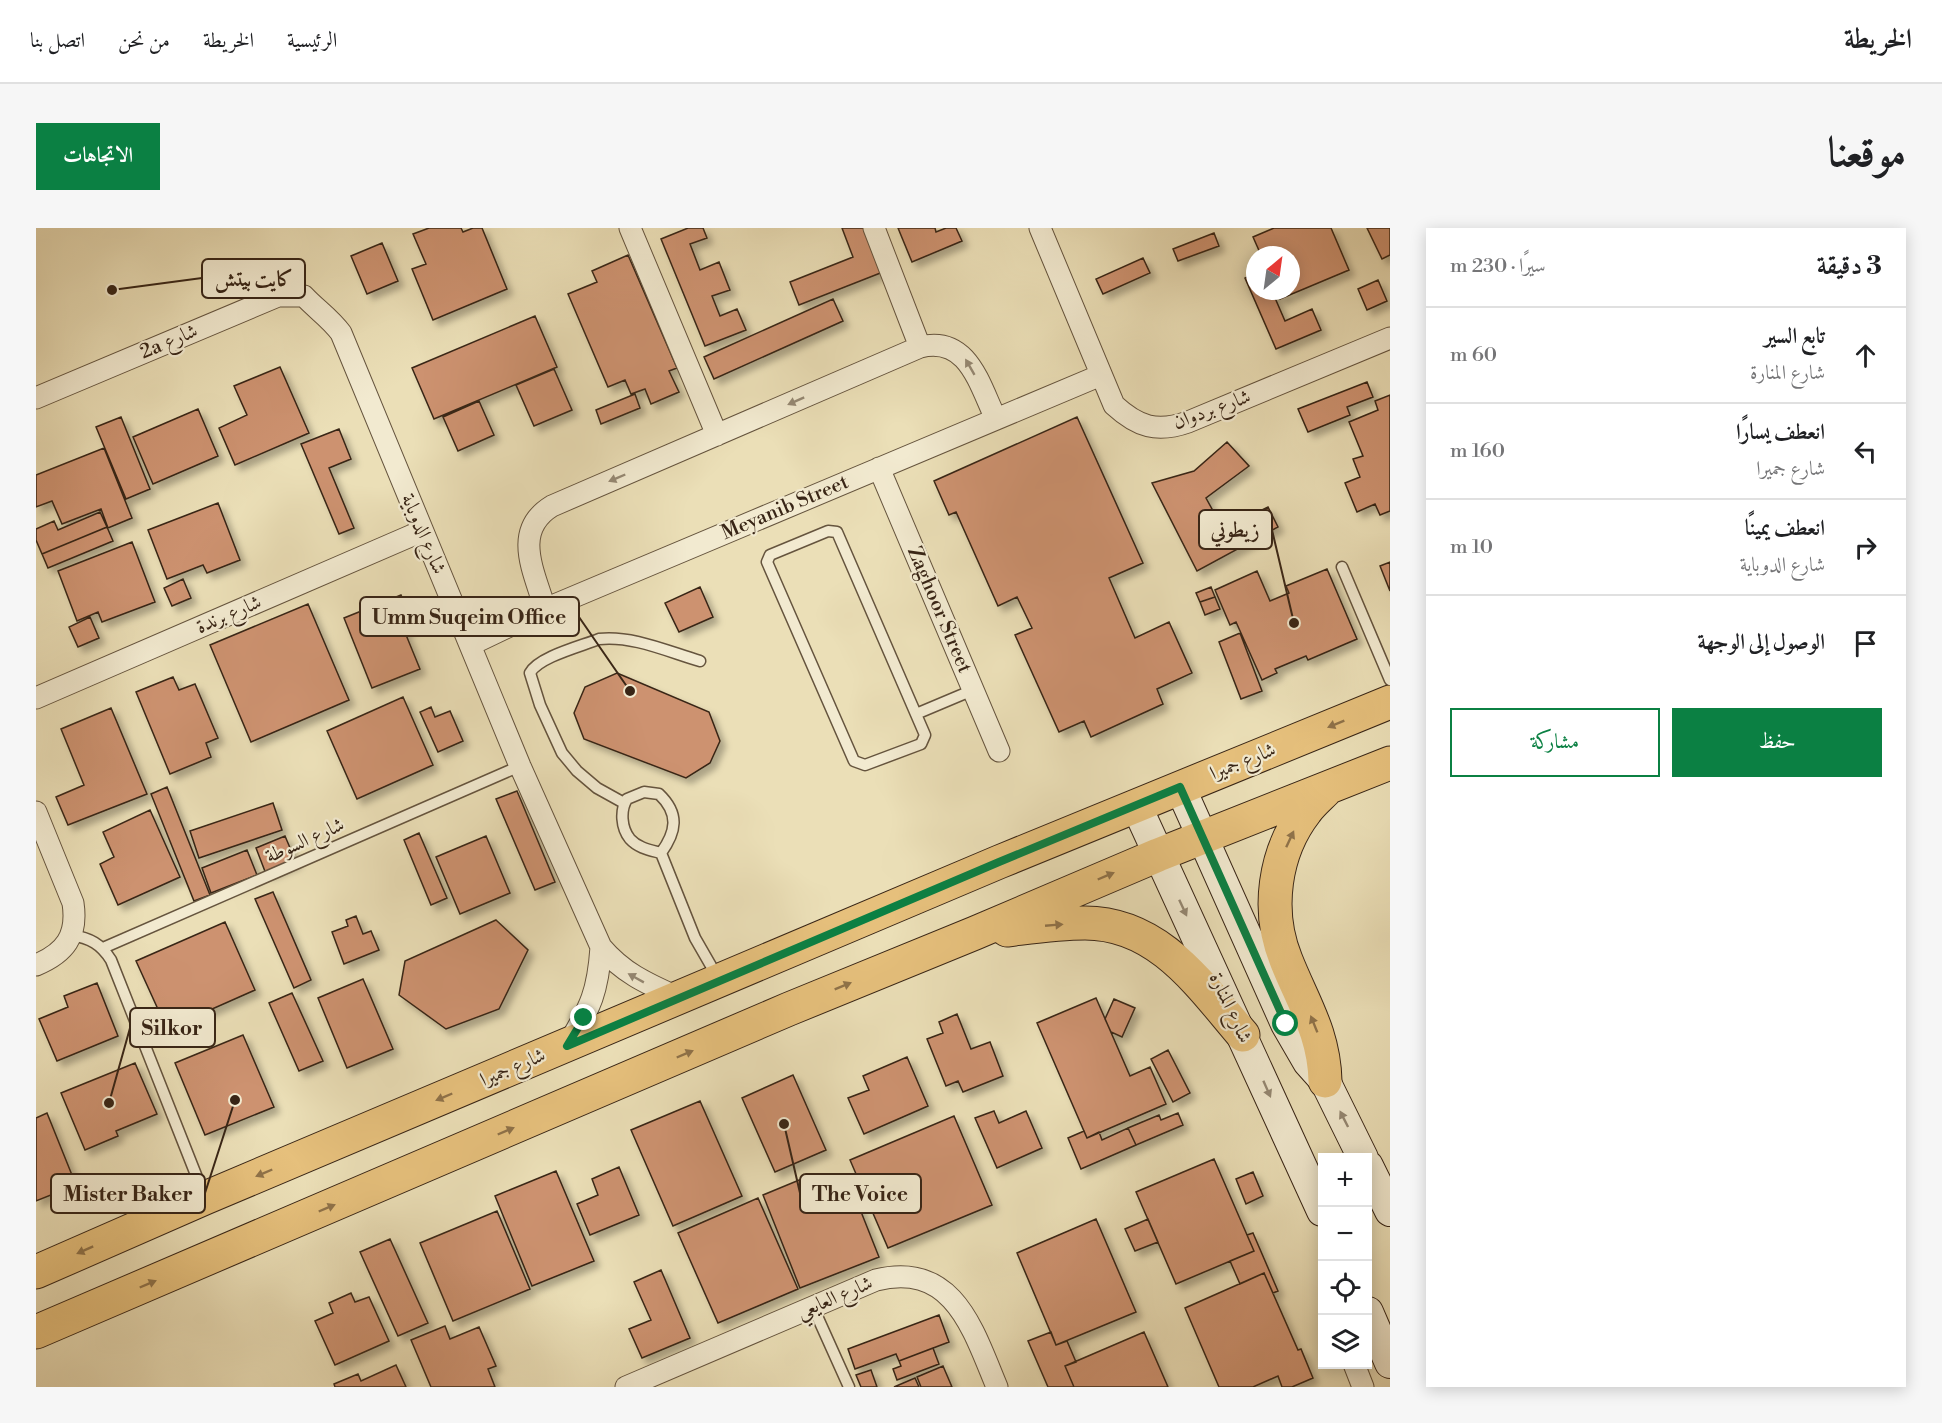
<!DOCTYPE html>
<html lang="ar">
<head>
<meta charset="utf-8">
<style>
	body { margin:0; font-family:"Libre Bodoni",Amiri,serif; background:#f6f6f6; color:#202124; direction:rtl }
	.controls { position:absolute; right:18px; bottom:18px; display:grid; overflow:hidden; border-radius:0px; box-shadow:0 3px 15px #0003 }
	.controls button { width:54px; height:54px; display:grid; place-items:center; padding:0; border:0; border-bottom:2px solid #e0e0e0; background:#fff; color:#202124; font:30px sans-serif }
	.compass { position:absolute; left:1210px; top:18px; width:54px; height:54px; border-radius:50%; background:#fff; box-shadow:0 3px 15px #0003; rotate:29deg }
	.stop { position:absolute; width:18px; height:18px; margin:-14px; border:4px solid #0b8043; border-radius:50%; background:#fff }
	.stop.end { background:#0b8043; border-color:#fff; box-shadow:0 2px 6px #0008 }
	.list { margin:0; padding:0; list-style:none }
	h2 { display:flex; justify-content:space-between; align-items:center; height:78px; margin:0; padding:0 24px; font-size:26px }
	h2 small { font-size:20px; font-weight:400; color:#757577 }
	.list li { display:grid; grid-template-columns:39px 1fr auto; gap:18px; align-items:center; box-sizing:border-box; height:96px; padding:0 24px; border-top:2px solid #e0e0e0 }
	.list b { display:block; font-size:22px; white-space:nowrap }
	.list p { margin:0; font-size:20px; white-space:nowrap; color:#757577 }
	.list em { font-size:20px; font-style:normal; color:#757577 }
	.actions { display:flex; gap:12px; padding:18px 24px }
	.actions a { flex:1; padding:14px 0; border:2px solid #0b8043; border-radius:0px; text-align:center; font-size:21px; color:#0b8043 }
	.actions .main { background:#0b8043; color:#fff }
	.icon { flex:none; width:33px; height:33px; fill:none; stroke:currentColor; stroke-width:2; stroke-linecap:round; stroke-linejoin:round }
	.map { position:relative; flex:none; width:1354px; height:1159px; overflow:hidden; direction:ltr; border-radius:0px }
	header { display:flex; align-items:center; gap:36px; box-sizing:border-box; height:84px; padding:0 30px; background:#fff; border-bottom:2px solid #e0e0e0 }
	header strong { font-size:28px }
	nav { display:flex; gap:33px; margin-inline-start:auto; font-size:21px }
	.intro { display:flex; align-items:center; justify-content:space-between; box-sizing:border-box; height:144px; padding:0 36px }
	h1 { margin:0; font-size:42px }
	.button { padding:15px 27px; border-radius:0px; background:#0b8043; color:#fff; font-size:21px; font-weight:700 }
	main { display:flex; gap:36px; padding:0 36px }
	aside { flex:1; background:#fff; border-radius:0px; box-shadow:0 3px 15px #0003 }
	.map>svg:first-child { display:block }
</style>
</head>
<body>
<header>
<strong>الخريطة</strong>
<nav><a>الرئيسية</a><a>الخريطة</a><a>من نحن</a><a>اتصل بنا</a></nav>
</header>
<div class="intro"><h1>موقعنا</h1><a class="button">الاتجاهات</a></div>
<main>
<aside>
<h2>3 دقيقة<small>سيرًا · 230 m</small></h2>
<ul class="list">
<li><svg class="icon" aria-label="ahead" viewBox="0 0 24 24"><path d="M12 20V5M6 11l6-6 6 6"/></svg><div><b>تابع السير</b><p>شارع المنارة</p></div><em>60 m</em></li>
<li><svg class="icon" aria-label="left" viewBox="0 0 24 24"><path d="M17 20v-9H6M10 6l-5 5 5 5"/></svg><div><b>انعطف يسارًا</b><p>شارع جميرا</p></div><em>160 m</em></li>
<li><svg class="icon" aria-label="right" viewBox="0 0 24 24"><path d="M7 20v-9h11M14 6l5 5-5 5"/></svg><div><b>انعطف يمينًا</b><p>شارع الدوباية</p></div><em>10 m</em></li>
<li><svg class="icon" aria-label="arrive" viewBox="0 0 24 24"><path d="M6 21V4h12l-3 4 3 4H6"/></svg><div><b>الوصول إلى الوجهة</b></div></li>
</ul>
<div class="actions"><a class="main">حفظ</a><a>مشاركة</a></div>
</aside>
<div class="map">
<svg width="1354" height="1159" viewBox="0 0 1354 1159">
	<defs>
		<filter id="shadow"><feDropShadow dx="5.5" dy="5.5" stdDeviation="3" flood-color="#0004"/></filter>
	</defs>
	<rect width="100%" height="100%" fill="#ebdfb7"/>
	<filter id="stains"><feTurbulence type="fractalNoise" baseFrequency=".00333" numOctaves="4"/><feColorMatrix values="0 0 0 0 .2 0 0 0 0 .09 0 0 0 0 .02 0 0 0 .5 -.17"/></filter>
	<radialGradient id="worn" r=".72"><stop offset=".6" stop-color="#630" stop-opacity="0"/><stop offset="1" stop-color="#630" stop-opacity=".3"/></radialGradient>
	<path fill="#cd926f" stroke="#382516" stroke-width="1.5" filter="url(#shadow)" d="M393 0H425L427 4 437 0H446L471 61 397 92 376 41 390 36 377 6Z
		M652 0H667L671 10 654 16 664 42 683 34 694 62 676 68 684 88 701 81 710 102 669 118 625 11Z
		M806 0H835L852 42 763 77 754 54 817 29Z
		M862 0H899L900 4 910 0H920L926 13 876 34Z
		M1238 0H1295L1313 42 1244 71 1241 63H1255V27H1225L1217 9Z
		M1331 0H1354V27L1346 31Z
		M1178 5 1183 18 1142 33 1137 21Z
		M346 15 362 53 331 66 315 28Z
		M592 27 641 140 633 143 643 164 615 176 609 161 595 166 589 152 572 159 532 66 561 54 556 43Z
		M1107 30 1114 45 1067 66 1060 51Z
		M1219 45V63H1236L1249 93 1276 81 1285 102 1240 121 1209 50Z
		M1342 52 1351 73 1331 82 1322 61Z
		M797 71 807 93 678 151 668 129Z
		M499 88 521 139 398 191 376 140Z
		M244 139 273 205 199 237 183 200 211 187 198 158Z
		M518 141 536 182 498 198 480 157Z
		M1331 154 1337 169 1311 179 1314 187 1272 204 1262 181Z
		M599 166 604 180 565 196 560 182Z
		M1354 167V283L1344 287 1339 276 1321 284 1309 255 1324 249 1317 231 1327 228 1313 194 1342 182 1339 173Z
		M443 173 458 207 422 223 407 189Z
		M162 181 182 228 117 256 97 209Z
		M85 189 114 261 90 271 60 199Z
		M1041 189 1107 335 1073 350 1099 410 1133 394 1156 445 1121 461 1127 476 1055 509 1048 493 1023 504 979 407 996 400 981 369 962 378 920 284 913 287 898 253Z
		M303 201 315 231 293 240 318 300 303 306 265 216Z
		M1191 214 1213 238 1170 270 1187 301 1232 279 1242 299 1161 343 1116 255 1158 243Z
		M68 220 96 290 72 300 65 281 26 296 16 273 0 279V247Z
		M182 275 204 332 171 345 167 337 131 351 112 302Z
		M64 284 71 299 6 326 0 312V301L18 293 22 302Z
		M71 299 77 313 12 340 6 326Z
		M96 314 119 374 66 394 62 384 41 393 22 343Z
		M1354 334V363L1344 338Z
		M1291 341 1321 411 1272 432 1270 428 1239 441 1241 445 1226 452 1200 394 1194 397 1179 362 1221 343 1234 373 1253 365 1250 358Z
		M147 351 155 370 136 378 128 360Z
		M664 359 677 389 643 404 629 375Z
		M1175 359 1179 369 1164 374 1160 365Z
		M365 367 378 398 368 402 384 441 336 460 308 390Z
		M1179 369 1184 381 1169 387 1164 374Z
		M272 376 313 472 215 514 174 417Z
		M54 389 63 410 42 419 33 399Z
		M1204 405 1226 463 1205 471 1183 414Z
		M581 445 673 484 684 513 674 535 650 550 548 511 538 485 549 459Z
		M137 449 143 462 159 456 182 510 170 515 175 529 134 546 100 464Z
		M367 469 397 537 321 571 291 503Z
		M395 479 399 489 414 483 427 513 402 524 384 484Z
		M75 480 111 566 32 597 20 569 48 557 25 501Z
		M131 559 174 667 158 673 115 566Z
		M481 563 519 654 499 662 460 571Z
		M237 575 246 602 163 630 154 603Z
		M114 582 144 649 82 677 64 636 78 629 67 604Z
		M383 605 411 670 395 677 368 612Z
		M249 608 260 634 230 646 220 620Z
		M450 608 474 665 424 686 400 629Z
		M211 622 221 647 175 665 166 640Z
		M237 664 275 752 258 760 219 671Z
		M320 688 327 706 335 703 343 722 308 736 296 704 312 698 310 692Z
		M460 692 492 722 463 781 410 801 363 767 369 733Z
		M189 694 219 762 131 801 100 733Z
		M327 751 357 821 311 840 282 770Z
		M61 755 82 808 21 833 3 791 32 779 28 768Z
		M256 765 287 833 263 843 233 775Z
		M1060 770 1094 848 1114 839 1130 876 1051 910 1001 795Z
		M1078 771 1099 780 1086 809 1075 804 1069 791Z
		M921 786 935 821 954 814 967 848 927 864 922 853 910 858 891 811 907 805 903 794Z
		M207 807 238 879 169 907 139 835Z
		M1132 822 1154 865 1137 874 1115 831Z
		M871 829 892 878 828 906 812 870 833 862 827 848Z
		M99 835 121 886 80 903 82 908 49 922 25 865Z
		M757 847 790 922 739 944 706 870Z
		M664 873 706 968 637 998 595 902Z
		M958 883 963 895 990 883 1006 920 961 940 939 890Z
		M11 885 40 957 0 973V890Z
		M1142 885 1147 897 1100 917 1092 900 1123 887 1125 892Z
		M918 888 956 977 852 1020 814 932Z
		M1092 900 1100 917 1045 941 1032 910 1048 903 1051 910 1063 904 1066 912Z
		M1178 931 1218 1023 1140 1056 1100 964Z
		M583 939 603 987 554 1007 541 976 562 967 556 951Z
		M520 943 558 1033 496 1058 459 968Z
		M1217 944 1227 968 1210 976 1200 951Z
		M768 950 776 971 814 956 843 1029 764 1060 727 967Z
		M722 970 762 1061 682 1095 642 1005Z
		M461 983 494 1061 417 1093 384 1015Z
		M1060 991 1100 1084 1020 1117 981 1025Z
		M1112 991 1122 1014 1099 1023 1089 1001Z
		M1217 1005 1242 1063 1237 1065 1228 1045 1204 1056 1194 1033 1218 1023 1211 1007Z
		M354 1011 392 1095 362 1108 324 1024Z
		M625 1042 654 1110 606 1130 593 1101 615 1092 598 1054Z
		M1228 1045 1262 1122 1265 1121 1277 1150 1256 1159H1246L1242 1148 1217 1159H1183L1149 1080Z
		M315 1065 319 1074 333 1069 353 1113 299 1137 279 1093 297 1085 293 1075Z
		M903 1087 913 1114 863 1133 860 1126 819 1141 812 1121Z
		M409 1098 414 1111 443 1099 460 1138 452 1141 459 1159H395L375 1112Z
		M1015 1104 1020 1117 1031 1113 1040 1134 1029 1138 1038 1159H1012L992 1113Z
		M1108 1104 1132 1159H1038L1029 1138Z
		M897 1120 903 1136 861 1152 857 1141 865 1138 863 1133Z
		M360 1137 370 1159H299L298 1156 322 1146 325 1153Z
		M907 1138 916 1159H885L881 1149Z
		M835 1142 841 1159H825L820 1147Z
		M879 1150 883 1159H858Z"/>
	<g fill="none" stroke-linecap="round" stroke-linejoin="round">
		<g stroke="#65543e" stroke-width="13">
			<path id="lane" d="M792 303 801 304 889 507 885 516 829 537 818 533 731 334 734 327Z
				M1306 339 1354 452
				M880 486 937 462
				M608 564 623 566C644 586 640 604 625 625 614 622 602 620 594 611 585 600 584 582 591 571Z
				M588 575 561 560 541 543 526 525 504 477 494 445C502 429 546 418 563 411 596 407 633 424 664 433
				M625 625 659 710 682 750
				M35 707C54 710 65 716 75 732L168 967
				M67 720 484 538
				M777 1079 813 1159"/>
		</g>
		<g stroke="#65543e" stroke-width="23">
			<path id="street" d="M594 0 681 207
				M838 0 884 119
				M1004 0 1078 177C1102 199 1121 205 1152 194L1354 110
				M0 170 242 68H268C280 81 294 90 305 105L484 538 565 719C588 746 612 756 643 770
				M843 240 963 523
				M509 381C499 345 475 303 516 278L884 119C932 107 943 156 960 191
				M434 417 509 381 1065 147
				M0 470 386 303
				M0 584 37 675C42 708 29 725 0 737
				M532 816C555 779 562 763 565 719
				M1318 1136 1327 1159
				M590 1159 840 1052C918 1033 937 1102 961 1159"/>
		</g>
		<g stroke="#382516" stroke-width="32">
			<path id="secondary" d="M1144 559 1250 796 1272 834 1289 853 1327 930
				M1100 577 1286 983
				M1332 938 1354 983
				M1332 1084 1354 1135"/>
		</g>
		<g stroke="#382516" stroke-width="35">
			<path id="primary" d="M1289 563C1282 570 1275 576 1270 583 1238 624 1230 683 1250 732 1267 775 1288 805 1289 853
				M971 702C996 699 1023 695 1049 695 1123 695 1164 757 1207 807
				M0 1044 169 970 963 634 1354 474
				M0 1104 753 781 939 705 1122 627 1354 535"/>
		</g>
		<use href="#lane" stroke="#f2ead0" stroke-width="10"/>
		<use href="#street" stroke="#f2ead0" stroke-width="21"/>
		<use href="#secondary" stroke="#f2ead0" stroke-width="30"/>
		<use href="#primary" stroke="#e6c07c" stroke-width="33"/>
	</g>
	<defs><path id="oneway-solid" d="M-6-.8H1V-3.2L6.5 0L1 3.2V.8H-6Z" transform="scale(1.5)"/></defs>
	<g fill="#958873">
		<use href="#oneway-solid" transform="translate(934 139) rotate(-120)"/>
		<use href="#oneway-solid" transform="translate(760 173) rotate(156)"/>
		<use href="#oneway-solid" transform="translate(581 250) rotate(157)"/>
		<use href="#oneway-solid" transform="translate(1147 680) rotate(65)"/>
		<use href="#oneway-solid" transform="translate(600 750) rotate(-151)"/>
		<use href="#oneway-solid" transform="translate(1231 861) rotate(66)"/>
		<use href="#oneway-solid" transform="translate(1308 891) rotate(-117)"/>
	</g>
	<g fill="#8f7249">
		<use href="#oneway-solid" transform="translate(1300 496) rotate(158)"/>
		<use href="#oneway-solid" transform="translate(1254 611) rotate(-65)"/>
		<use href="#oneway-solid" transform="translate(1070 648) rotate(-23)"/>
		<use href="#oneway-solid" transform="translate(1018 697) rotate(-5)"/>
		<use href="#oneway-solid" transform="translate(807 758) rotate(-22)"/>
		<use href="#oneway-solid" transform="translate(1278 796) rotate(-112)"/>
		<use href="#oneway-solid" transform="translate(649 826) rotate(-23)"/>
		<use href="#oneway-solid" transform="translate(408 869) rotate(157)"/>
		<use href="#oneway-solid" transform="translate(470 903) rotate(-23)"/>
		<use href="#oneway-solid" transform="translate(228 945) rotate(157)"/>
		<use href="#oneway-solid" transform="translate(291 980) rotate(-23)"/>
		<use href="#oneway-solid" transform="translate(49 1022) rotate(156)"/>
		<use href="#oneway-solid" transform="translate(112 1056) rotate(-23)"/>
	</g>
	<g fill="none" stroke-linecap="round" stroke-linejoin="round">
		<path stroke="#0b8043" stroke-width="8" d="M548 790 531 818 963 634 1144 559 1250 796"/>
	</g>
	<g text-anchor="middle" dominant-baseline="central" stroke-width="4.5" stroke-linejoin="round" paint-order="stroke">
		<g font-size="20" fill="#382516" stroke="#f2ead0">
			<text transform="translate(133 114) rotate(-23)">2a شارع</text>
			<text transform="translate(1176 182) rotate(-20)">شارع بردوان</text>
			<text transform="translate(749 280) rotate(-23)">Meyanib Street</text>
			<text transform="translate(387 306) rotate(67)">شارع الدوباية</text>
			<text transform="translate(903 382) rotate(67)">Zaghoor Street</text>
			<text transform="translate(193 387) rotate(-23)">شارع برندة</text>
			<text transform="translate(1207 534) rotate(-22)">شارع جميرا</text>
			<text transform="translate(269 613) rotate(-24)">شارع السوطة</text>
			<text transform="translate(1194 780) rotate(65)">شارع المنارة</text>
			<text transform="translate(477 840) rotate(-23)">شارع جميرا</text>
			<text transform="translate(799 1070) rotate(-23)">شارع العايعي</text>
		</g>
	</g>
	<path fill="none" stroke="#382516" stroke-width="2" d="M76 62L166 50M1258 395L1236 302M594 463L543 389M73 875L94 800M199 872L169 965M748 896L764 965"/>
	<g fill="#382516" stroke="#f2ead0" stroke-width="2">
		<circle cx="76" cy="62" r="6"/>
		<circle cx="1258" cy="395" r="6"/>
		<circle cx="594" cy="463" r="6"/>
		<circle cx="73" cy="875" r="6"/>
		<circle cx="199" cy="872" r="6"/>
		<circle cx="748" cy="896" r="6"/>
	</g>
	<g fill="#f2ead0" stroke="#382516" stroke-width="2">
		<rect x="166" y="31" width="103" height="39" rx="6"/>
		<rect x="1163" y="282" width="73" height="39" rx="6"/>
		<rect x="324" y="369" width="219" height="39" rx="6"/>
		<rect x="94" y="780" width="85" height="39" rx="6"/>
		<rect x="15" y="946" width="154" height="39" rx="6"/>
		<rect x="764" y="946" width="121" height="39" rx="6"/>
	</g>
	<g font-size="21" text-anchor="middle" font-weight="bold" fill="#382516">
		<text x="218" y="58">كايت بيتش</text>
		<text x="1199" y="309">زيطوني</text>
		<text x="433" y="396">Umm Suqeim Office</text>
		<text x="136" y="807">Silkor</text>
		<text x="92" y="973">Mister Baker</text>
		<text x="824" y="973">The Voice</text>
	</g>
	<rect width="100%" height="100%" filter="url(#stains)"/>
	<rect width="100%" height="100%" fill="url(#worn)"/>
</svg>
<div class="controls">
<button>+</button>
<button>−</button>
<button><svg class="icon" aria-label="locate" viewBox="0 0 24 24"><circle cx="12" cy="12" r="6"/><path d="M12 2v4M12 18v4M2 12h4M18 12h4"/></svg></button>
<button><svg class="icon" aria-label="layers" viewBox="0 0 24 24"><path d="M12 4l9 5-9 5-9-5zM3 14l9 5 9-5"/></svg></button>
</div>
<svg class="compass" viewBox="-18 -18 36 36"><path d="M0-13l5 13h-10z" fill="#e53935"/><path d="M0 13l5-13h-10z" fill="#757577"/></svg>
<div class="stop" style="left:1250px;top:796px"></div>
<div class="stop end" style="left:548px;top:790px"></div>
</div>
</main>
</body>
</html>
